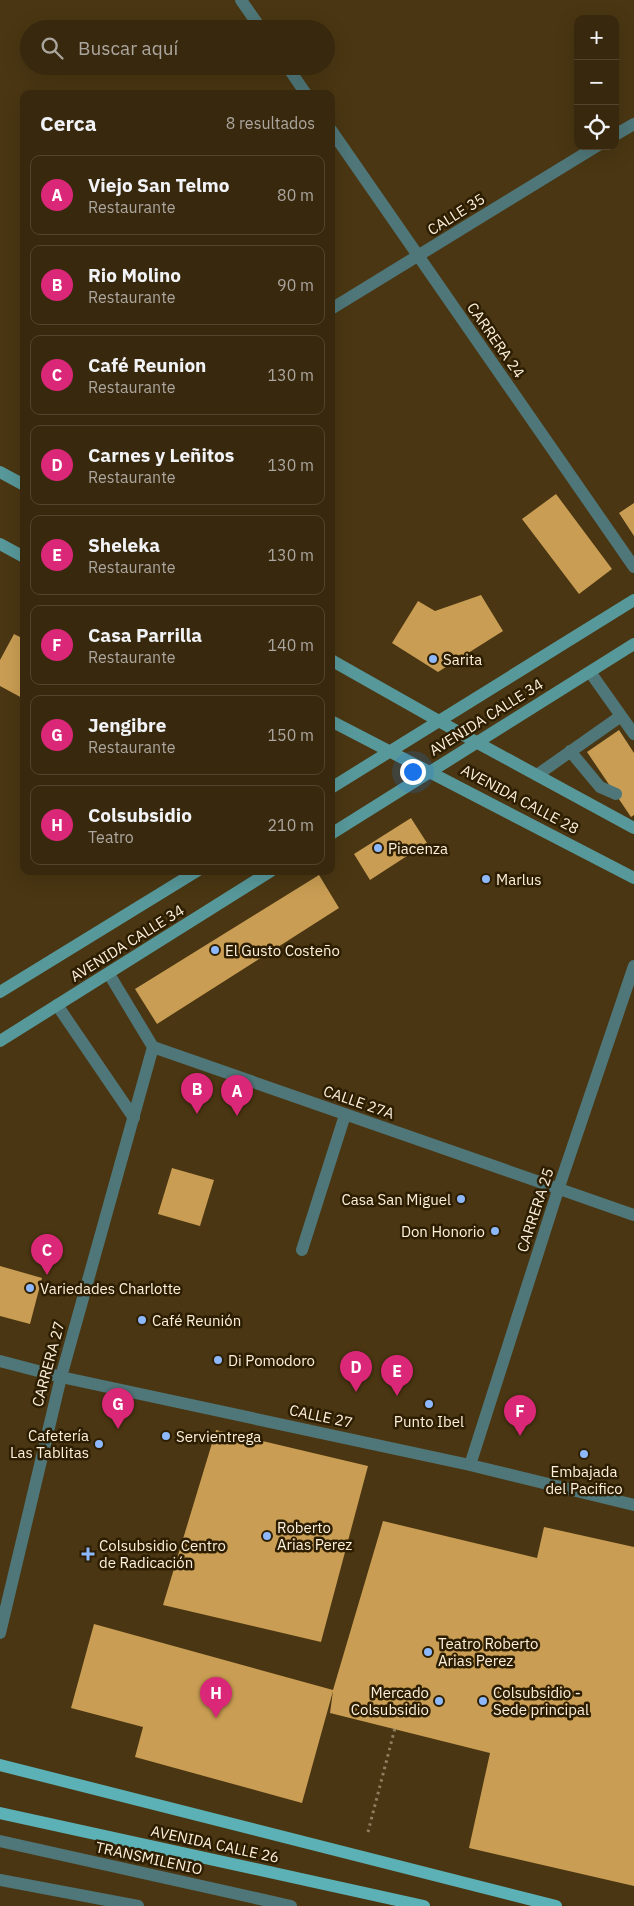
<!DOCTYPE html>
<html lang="es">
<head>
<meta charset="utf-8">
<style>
	body { margin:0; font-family:"IBM Plex Sans",sans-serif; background:#3f3017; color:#f1f3f6 }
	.controls { position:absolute; right:15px; top:15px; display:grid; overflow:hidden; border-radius:10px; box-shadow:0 5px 20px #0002 }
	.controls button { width:45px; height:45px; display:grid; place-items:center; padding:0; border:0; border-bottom:1px solid #52442e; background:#38280e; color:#f1f3f6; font:25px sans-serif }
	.you { position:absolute; left:412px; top:771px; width:18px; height:18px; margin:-12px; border:4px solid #fff; border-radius:50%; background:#1a73e8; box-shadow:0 0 0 8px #1a73e833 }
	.badge { display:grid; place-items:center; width:32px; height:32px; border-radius:50%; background:#db2777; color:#fff; font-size:16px; font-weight:700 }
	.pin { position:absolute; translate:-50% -41px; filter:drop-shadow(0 1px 2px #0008) }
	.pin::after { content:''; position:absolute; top:26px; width:18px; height:15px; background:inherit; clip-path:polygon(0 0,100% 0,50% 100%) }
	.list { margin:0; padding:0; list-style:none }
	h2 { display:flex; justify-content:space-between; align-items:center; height:65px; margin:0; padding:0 20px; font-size:21px }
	h2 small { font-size:16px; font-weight:400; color:#aba69e }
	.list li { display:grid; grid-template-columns:32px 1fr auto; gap:15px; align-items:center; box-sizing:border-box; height:80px; margin:0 10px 10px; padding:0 10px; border:1px solid #52442e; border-radius:10px }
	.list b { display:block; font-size:19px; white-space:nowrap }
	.list p { margin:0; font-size:16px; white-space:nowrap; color:#aba69e }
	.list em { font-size:16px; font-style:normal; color:#aba69e }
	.icon { flex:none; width:28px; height:28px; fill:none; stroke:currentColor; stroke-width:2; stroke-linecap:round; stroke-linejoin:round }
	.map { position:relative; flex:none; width:634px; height:1906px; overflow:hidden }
	.search { position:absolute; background:#38280e; box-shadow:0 5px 20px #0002; left:20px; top:20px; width:315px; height:55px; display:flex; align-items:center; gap:12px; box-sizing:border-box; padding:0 18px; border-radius:28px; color:#aba69e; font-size:19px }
	.panel { position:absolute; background:#38280e; box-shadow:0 5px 20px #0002; left:20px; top:90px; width:315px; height:785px; border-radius:10px }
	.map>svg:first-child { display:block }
</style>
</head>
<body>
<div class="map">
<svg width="634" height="1906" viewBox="0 0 634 1906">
	<rect width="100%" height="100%" fill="#4a3612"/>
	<path fill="#c99d53" d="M556 494 612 569 579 594 522 519Z
		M634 503V536L619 513Z
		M481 595 503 631 438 672 392 643 418 601 435 611Z
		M14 634 24 639V699L0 686V660Z
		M619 730 634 753V815L631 817 587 752Z
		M411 818 427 843 370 880 354 854Z
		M319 875 339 908 157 1024 135 989Z
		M172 1168 214 1180 200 1226 158 1214Z
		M0 1266 42 1278 30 1324 0 1316Z
		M216 1430 368 1466 321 1642 163 1605Z
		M383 1521 537 1558 544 1527 634 1547V1886L469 1848 490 1753 330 1713 333 1691 302 1803 135 1757 143 1727 71 1708 94 1624 333 1690Z"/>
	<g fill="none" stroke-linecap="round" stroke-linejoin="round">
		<path stroke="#8f7e60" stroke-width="3" stroke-dasharray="2.5 4" stroke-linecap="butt" d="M368 1832 395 1728"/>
		<path stroke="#4f7678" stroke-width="12" d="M590 672 634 734
			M570 751 600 787 616 794
			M537 775 621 716
			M302 1250 345 1115
			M0 1841 291 1906
			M0 1880 138 1906"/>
		<path stroke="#4f7678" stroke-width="12" d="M241 0 261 29
			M287 66 306 94
			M331 130 634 567
			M615 135 634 124
			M331 309 597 146
			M109 974 153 1047 634 1215
			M57 1005 134 1118
			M0 1361 61 1377 470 1465 634 1505
			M470 1465 558 1190 634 966
			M0 1633 61 1377 153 1047"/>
		<path stroke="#57989a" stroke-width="12" d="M0 472 24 485
			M0 544 24 557
			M331 660 476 742 634 828
			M331 721 634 878
			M331 788 634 600
			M331 834 634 644
			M0 992 197 871
			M0 1041 271 871"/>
		<path stroke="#5bb1b5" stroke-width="12" d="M0 1765 556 1906
			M0 1813 424 1906"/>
	</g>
	<g fill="#8db9fc" stroke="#2d1e02" stroke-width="2">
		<circle cx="433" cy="659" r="5"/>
		<circle cx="378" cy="848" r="5"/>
		<circle cx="486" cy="879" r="5"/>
		<circle cx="215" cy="950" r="5"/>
		<circle cx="461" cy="1199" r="5"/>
		<circle cx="495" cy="1231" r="5"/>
		<circle cx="30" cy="1288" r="5"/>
		<circle cx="142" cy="1320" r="5"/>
		<circle cx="218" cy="1360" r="5"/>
		<circle cx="429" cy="1404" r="5"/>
		<circle cx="166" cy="1436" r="5"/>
		<circle cx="99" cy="1444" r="5"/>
		<circle cx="584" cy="1454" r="5"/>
		<circle cx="267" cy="1536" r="5"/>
		<path d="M85.5 1546.5h5v5h5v5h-5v5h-5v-5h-5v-5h5z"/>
		<circle cx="428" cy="1652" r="5"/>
		<circle cx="439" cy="1701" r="5"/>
		<circle cx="483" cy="1701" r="5"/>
	</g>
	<g text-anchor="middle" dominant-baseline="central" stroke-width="5" stroke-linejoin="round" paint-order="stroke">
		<g font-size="15" fill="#fdf0dc" stroke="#2d1e02">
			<text transform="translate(456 214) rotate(-32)">CALLE 35</text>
			<text transform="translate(496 340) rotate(55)">CARRERA 24</text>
			<text transform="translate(486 717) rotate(-32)">AVENIDA CALLE 34</text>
			<text transform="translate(520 799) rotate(28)">AVENIDA CALLE 28</text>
			<text transform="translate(127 943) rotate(-32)">AVENIDA CALLE 34</text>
			<text transform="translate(359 1102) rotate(19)">CALLE 27A</text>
			<text transform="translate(535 1210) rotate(-72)">CARRERA 25</text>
			<text transform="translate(48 1364) rotate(-75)">CARRERA 27</text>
			<text transform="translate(321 1416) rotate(12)">CALLE 27</text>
			<text transform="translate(215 1844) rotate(12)">AVENIDA CALLE 26</text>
			<text transform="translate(149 1858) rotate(12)">TRANSMILENIO</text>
		</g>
		<g font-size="15" fill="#fdf0dc" stroke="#2d1e02" text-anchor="start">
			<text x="443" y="659">Sarita</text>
			<text x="388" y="848">Piacenza</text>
			<text x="496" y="879">Marlus</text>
			<text x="225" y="950">El Gusto Costeño</text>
			<text x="451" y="1199" text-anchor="end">Casa San Miguel</text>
			<text x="485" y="1231" text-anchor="end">Don Honorio</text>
			<text x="40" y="1288">Variedades Charlotte</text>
			<text x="152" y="1320">Café Reunión</text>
			<text x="228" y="1360">Di Pomodoro</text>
			<text x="429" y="1421" text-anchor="middle">Punto Ibel</text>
			<text x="89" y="1435" text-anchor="end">Cafetería<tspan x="89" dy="17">Las Tablitas</tspan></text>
			<text x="176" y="1436">Servientrega</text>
			<text x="584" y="1471" text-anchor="middle">Embajada<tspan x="584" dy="17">del Pacifico</tspan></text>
			<text x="277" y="1527">Roberto<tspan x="277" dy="17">Arias Perez</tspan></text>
			<text x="99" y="1545">Colsubsidio Centro<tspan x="99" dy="17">de Radicación</tspan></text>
			<text x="438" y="1643">Teatro Roberto<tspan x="438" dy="17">Arias Perez</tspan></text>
			<text x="429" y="1692" text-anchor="end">Mercado<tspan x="429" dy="17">Colsubsidio</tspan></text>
			<text x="493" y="1692">Colsubsidio -<tspan x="493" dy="17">Sede principal</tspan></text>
		</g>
	</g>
</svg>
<div class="controls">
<button>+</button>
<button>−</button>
<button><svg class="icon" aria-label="locate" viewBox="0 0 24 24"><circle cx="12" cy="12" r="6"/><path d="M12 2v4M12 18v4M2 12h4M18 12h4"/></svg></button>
</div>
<div class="you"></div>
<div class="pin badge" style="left:237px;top:1116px">A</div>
<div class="pin badge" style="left:197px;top:1114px">B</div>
<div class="pin badge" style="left:47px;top:1275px">C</div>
<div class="pin badge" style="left:356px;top:1392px">D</div>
<div class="pin badge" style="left:397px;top:1396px">E</div>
<div class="pin badge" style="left:520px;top:1436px">F</div>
<div class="pin badge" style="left:118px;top:1429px">G</div>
<div class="pin badge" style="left:216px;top:1718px">H</div>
<div class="search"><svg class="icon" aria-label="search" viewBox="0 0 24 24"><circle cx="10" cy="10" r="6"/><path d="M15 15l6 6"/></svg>Buscar aquí</div>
<section class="panel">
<h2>Cerca<small>8 resultados</small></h2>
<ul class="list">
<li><span class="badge">A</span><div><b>Viejo San Telmo</b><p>Restaurante</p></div><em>80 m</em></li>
<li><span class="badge">B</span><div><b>Rio Molino</b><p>Restaurante</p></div><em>90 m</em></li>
<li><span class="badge">C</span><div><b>Café Reunion</b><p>Restaurante</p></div><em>130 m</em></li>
<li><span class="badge">D</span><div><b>Carnes y Leñitos</b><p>Restaurante</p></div><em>130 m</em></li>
<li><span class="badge">E</span><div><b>Sheleka</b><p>Restaurante</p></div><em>130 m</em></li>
<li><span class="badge">F</span><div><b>Casa Parrilla</b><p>Restaurante</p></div><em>140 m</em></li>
<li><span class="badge">G</span><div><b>Jengibre</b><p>Restaurante</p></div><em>150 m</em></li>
<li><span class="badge">H</span><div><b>Colsubsidio</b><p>Teatro</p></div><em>210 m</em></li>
</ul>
</section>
</div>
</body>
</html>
